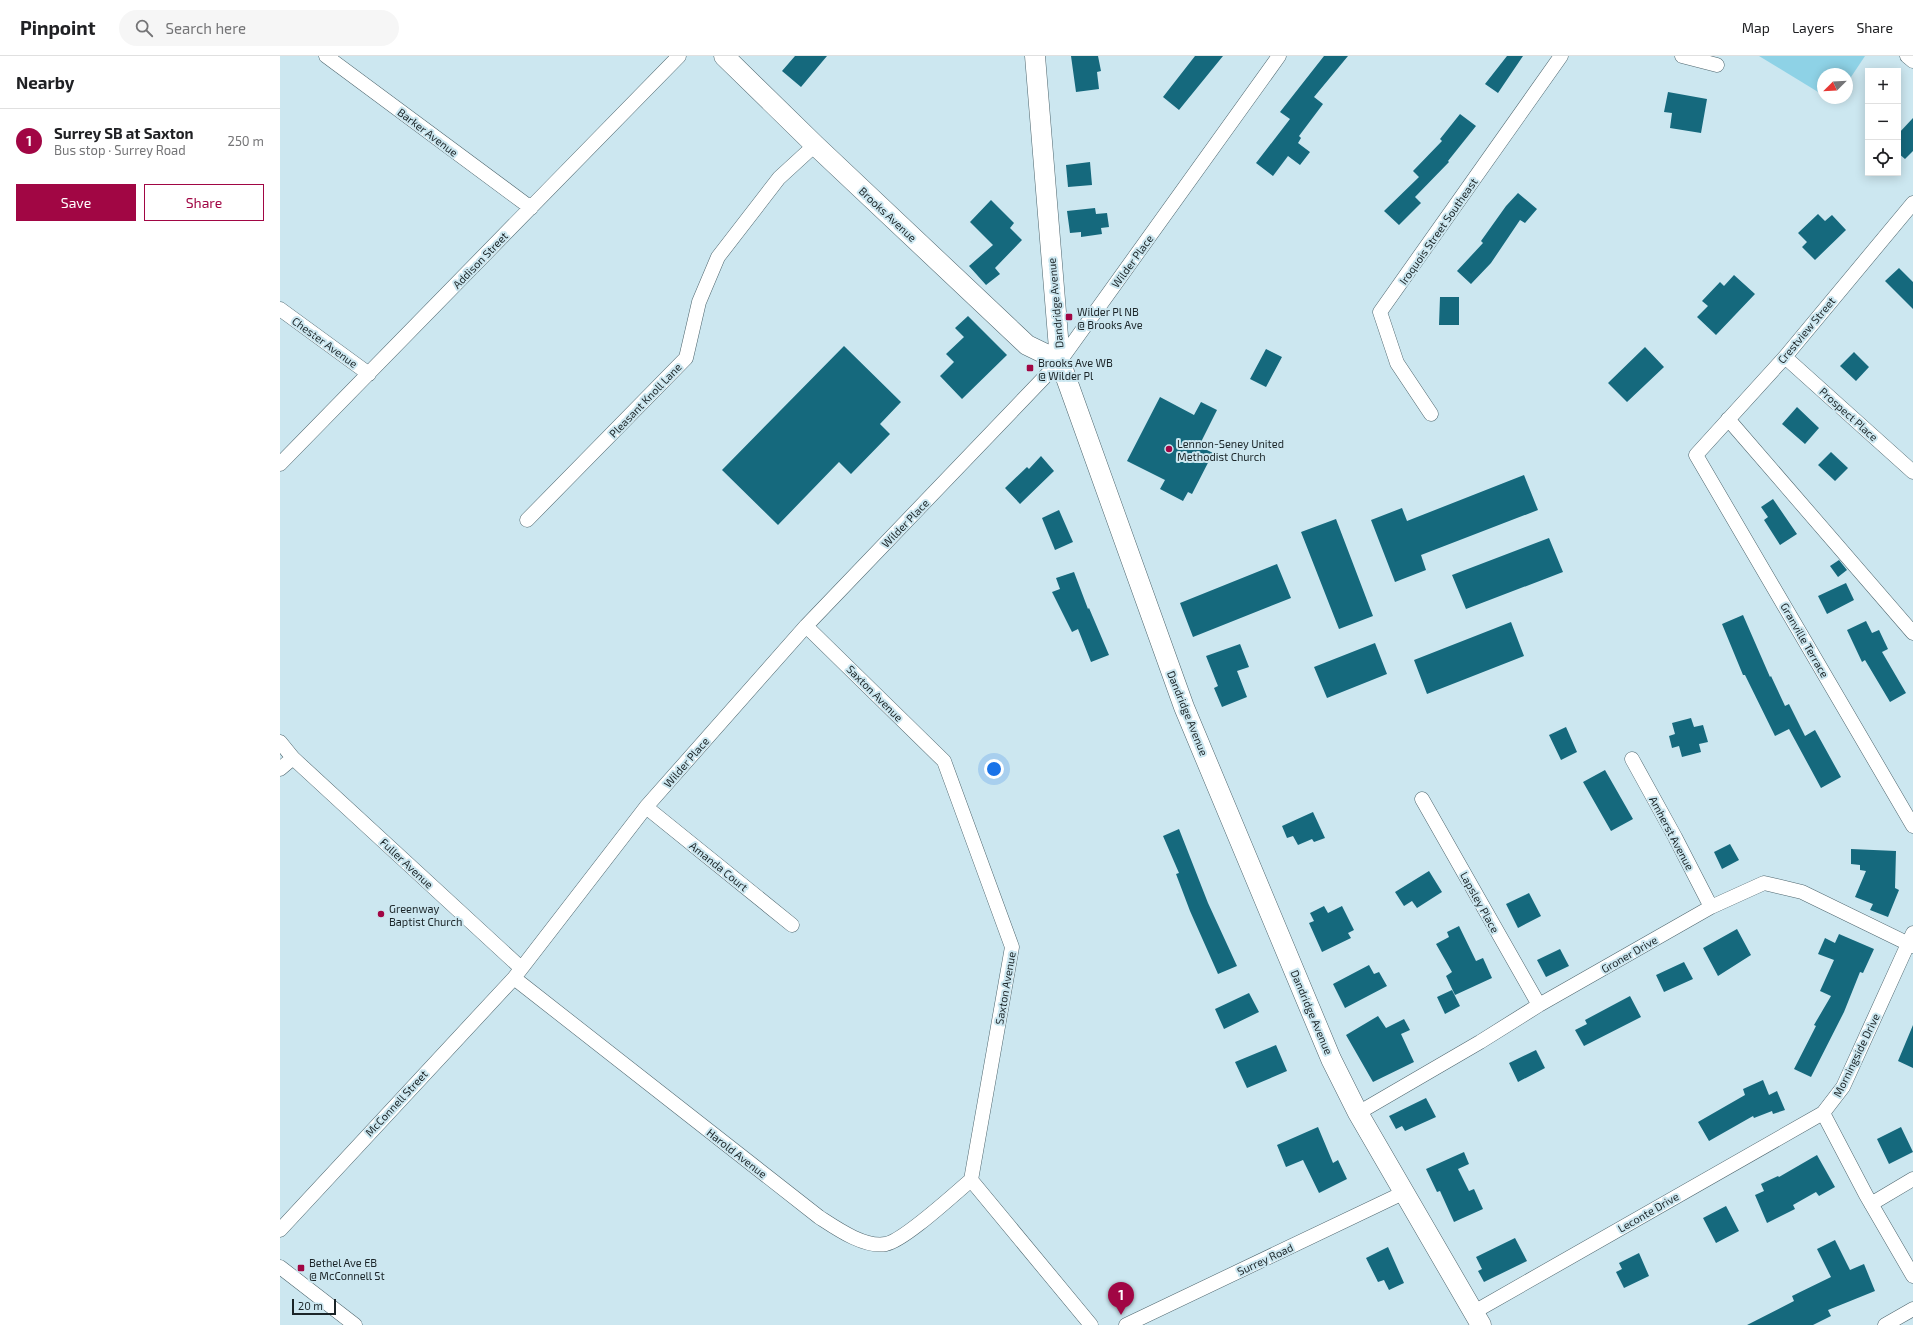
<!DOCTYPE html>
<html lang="en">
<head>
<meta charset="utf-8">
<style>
	body { margin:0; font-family:"Exo 2",sans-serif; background:#f6f6f6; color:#202124 }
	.controls { position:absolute; right:12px; top:12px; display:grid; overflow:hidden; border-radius:0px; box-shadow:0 2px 10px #0003 }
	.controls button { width:36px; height:36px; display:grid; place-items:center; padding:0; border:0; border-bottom:1px solid #e0e0e0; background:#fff; color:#202124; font:20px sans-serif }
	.compass { position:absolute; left:1537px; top:12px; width:36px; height:36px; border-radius:50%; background:#fff; box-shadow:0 2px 10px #0003; rotate:246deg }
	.scale { position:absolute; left:12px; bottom:10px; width:44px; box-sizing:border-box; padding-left:4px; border:2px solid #1b2528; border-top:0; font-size:11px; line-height:14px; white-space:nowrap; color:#1b2528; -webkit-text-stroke:3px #cce7f0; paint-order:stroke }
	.you { position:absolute; left:714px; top:713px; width:14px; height:14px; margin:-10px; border:3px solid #fff; border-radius:50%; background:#1a73e8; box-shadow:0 0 0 6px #1a73e833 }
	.badge { display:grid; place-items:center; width:26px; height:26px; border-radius:50%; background:#a10644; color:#fff; font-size:13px; font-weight:700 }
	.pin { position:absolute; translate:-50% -33px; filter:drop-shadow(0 1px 2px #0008) }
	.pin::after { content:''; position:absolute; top:21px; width:14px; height:12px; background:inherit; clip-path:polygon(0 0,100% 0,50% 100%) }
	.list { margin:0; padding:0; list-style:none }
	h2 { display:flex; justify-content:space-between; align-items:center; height:52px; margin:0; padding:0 16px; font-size:17px }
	h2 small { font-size:13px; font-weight:400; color:#757577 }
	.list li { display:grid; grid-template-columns:26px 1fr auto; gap:12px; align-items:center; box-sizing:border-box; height:64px; padding:0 16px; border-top:1px solid #e0e0e0 }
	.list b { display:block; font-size:15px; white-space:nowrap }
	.list p { margin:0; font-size:13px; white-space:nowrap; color:#757577 }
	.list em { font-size:13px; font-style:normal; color:#757577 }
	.actions { display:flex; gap:8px; padding:12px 16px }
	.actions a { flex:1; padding:9px 0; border:1px solid #a10644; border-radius:0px; text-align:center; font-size:14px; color:#a10644 }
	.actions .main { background:#a10644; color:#fff }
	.icon { flex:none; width:22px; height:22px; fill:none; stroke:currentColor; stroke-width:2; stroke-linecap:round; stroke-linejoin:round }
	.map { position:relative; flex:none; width:1633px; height:1269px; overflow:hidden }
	header { display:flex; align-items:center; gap:24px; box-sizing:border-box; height:56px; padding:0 20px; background:#fff; border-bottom:1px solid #e0e0e0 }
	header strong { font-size:19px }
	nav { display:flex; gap:22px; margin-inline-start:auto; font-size:14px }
	.search { width:280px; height:36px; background:#f6f6f6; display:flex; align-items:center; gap:10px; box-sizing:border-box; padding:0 14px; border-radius:22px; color:#757577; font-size:15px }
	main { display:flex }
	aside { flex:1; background:#fff }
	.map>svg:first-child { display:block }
</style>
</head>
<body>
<header>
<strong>Pinpoint</strong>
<div class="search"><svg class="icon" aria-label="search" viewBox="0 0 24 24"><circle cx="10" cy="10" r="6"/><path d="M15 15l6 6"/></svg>Search here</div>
<nav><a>Map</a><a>Layers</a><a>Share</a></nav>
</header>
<main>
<aside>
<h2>Nearby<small></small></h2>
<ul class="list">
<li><span class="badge">1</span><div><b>Surrey SB at Saxton</b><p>Bus stop · Surrey Road</p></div><em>250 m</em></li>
</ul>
<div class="actions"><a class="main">Save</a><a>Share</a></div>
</aside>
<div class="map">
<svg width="1633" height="1269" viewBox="0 0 1633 1269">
	<rect width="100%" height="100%" fill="#cce7f0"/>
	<path fill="#8ed2e6" d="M1479 0H1585L1567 27V18H1543V39Z"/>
	<path fill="#15697d" d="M515 0H547L521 31 502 15Z
		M791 0H818L821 15 817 16 819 33 796 36Z
		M915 0H943L899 54 883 41Z
		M1044 0H1068L1034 41 1043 48 1019 80 1021 82 1018 87 1030 96 1020 109 1008 100 993 120 976 107 1010 63 1000 56Z
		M1227 0H1243L1218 37 1205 28Z
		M1388 36 1427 43 1421 77 1390 72 1392 57 1384 56Z
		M1180 58 1196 70 1168 105 1169 106 1135 141 1141 147 1119 169 1104 155 1139 121 1133 115 1162 85 1160 83Z
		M1633 62V95L1625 103 1618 97V78Z
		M810 106 812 129 788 131 786 109Z
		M1238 137 1257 153 1245 167 1240 164 1211 207 1191 228 1177 215 1203 187 1201 185 1226 150Z
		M711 144 734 167 730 172 742 184 715 212 720 218 706 229 689 210 713 189 690 166Z
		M815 152 816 158 827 157 829 171 821 172 822 178 801 181V176L790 177 787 155Z
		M1538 158 1545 165 1552 159 1566 174 1535 204 1522 191 1527 186 1518 177Z
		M1619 212 1633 226V253L1605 225Z
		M1454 219 1475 238 1436 279 1417 261 1428 250 1422 245 1440 226 1444 230Z
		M1160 241H1179V269H1159Z
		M688 260 727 299 682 343 660 320 674 306 666 298 684 281 675 272Z
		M564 290 621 346 600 368 610 378 571 418 559 406 498 469 442 414Z
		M1365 291 1384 311 1347 346 1328 327Z
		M986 293 1002 301 986 331 970 323Z
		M1574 296 1589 311 1576 325 1560 310Z
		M880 341 914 359 921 346 937 354 919 390 933 397 912 438 908 436 903 445 880 433 885 424 847 405Z
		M1517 351 1539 372 1525 388 1502 368Z
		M1551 396 1568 412 1555 425 1538 409Z
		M761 400 774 415 740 448 725 432 747 411 749 413Z
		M1244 419 1258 454 1141 499 1146 514 1115 526 1091 464 1122 452 1127 465Z
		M1493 443 1517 478 1500 489 1484 464 1488 461 1481 451Z
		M779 454 793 486 775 494 762 462Z
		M1056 463 1093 560 1059 573 1021 476Z
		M1269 482 1283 516 1186 553 1172 519Z
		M1559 504 1567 514 1558 521 1550 510Z
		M997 508 1011 542 913 581 900 547Z
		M794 516 808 553 809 552 829 599 811 606 798 573 792 576 772 536 780 533 776 522Z
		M1566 527 1574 544 1547 558 1538 540Z
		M1463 559 1490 621 1491 620 1505 650 1509 648 1525 680 1535 674 1561 721 1541 732 1509 673 1495 680 1465 619H1463L1442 568Z
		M1586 565 1592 577 1599 574 1608 593 1602 596 1626 637 1610 646 1585 604 1582 606 1567 574Z
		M1231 566 1244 600 1147 638 1134 604Z
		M1095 587 1107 618 1047 642 1034 611Z
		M960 588 969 611 957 615 967 641 942 651 934 632 938 630 926 600Z
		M1411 662 1414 671 1423 669 1428 686 1419 688 1421 696 1402 701 1399 690 1392 692 1389 680 1395 678 1392 667Z
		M1286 671 1297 696 1281 704 1269 679Z
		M1325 714 1353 763 1331 775 1303 726Z
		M1033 756 1045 782 1034 786 1032 783 1018 789 1013 780 1007 782 1002 770Z
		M899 773 928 847 957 910 938 918 910 855 896 818 899 817 883 780Z
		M1450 788 1459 804 1442 813 1434 796Z
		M1571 793 1616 795 1615 832 1619 834 1608 861 1590 854 1593 848 1575 841 1586 815 1580 814V809L1571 808Z
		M1149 815 1162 836 1137 852 1132 845 1124 850 1115 836Z
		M1249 837 1261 860 1238 872 1226 848Z
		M1044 850 1048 857 1062 850 1074 874 1068 877 1071 882 1042 896 1029 867 1034 865 1030 857Z
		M1179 870 1196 905 1203 902 1212 922 1175 939 1166 920 1172 916 1156 888 1169 881 1167 876Z
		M1457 873 1471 899 1438 920 1423 892Z
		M1559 878 1594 893 1583 917 1580 916 1564 956 1531 1021 1514 1013 1536 970 1534 969 1551 940 1540 935 1554 904 1538 898 1545 882 1555 887Z
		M1280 893 1289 910 1266 921 1257 904Z
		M1404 906 1413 923 1384 936 1376 919Z
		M1089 909 1094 918 1099 916 1107 930 1065 952 1053 928Z
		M1172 934 1180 950 1165 958 1157 941Z
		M969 937 979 956 944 973 935 953Z
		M1350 940 1361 961 1304 990 1295 974 1307 968 1305 964Z
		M1098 960 1106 972 1124 963 1130 974 1121 978 1134 1006 1093 1026 1066 979Z
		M1633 969V1012L1618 1005Z
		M996 989 1007 1015 967 1032 955 1006Z
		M1256 994 1265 1012 1238 1026 1229 1007Z
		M1483 1024 1489 1039 1497 1035 1505 1054 1493 1058 1492 1055 1474 1062 1473 1060 1429 1085 1418 1066 1465 1039 1463 1033Z
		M1146 1042 1156 1061 1125 1075 1122 1070 1116 1073 1109 1060Z
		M1038 1071 1053 1107 1058 1104 1067 1123 1039 1137 1023 1104 1006 1111 997 1089Z
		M1621 1071 1633 1096 1609 1108 1597 1083Z
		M1184 1096 1189 1108 1178 1113 1189 1135 1194 1133 1203 1153 1174 1166 1160 1135 1157 1136 1146 1113Z
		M1537 1099 1555 1131 1539 1140 1536 1136 1513 1149 1515 1153 1487 1167 1475 1139 1484 1135 1481 1128 1498 1120 1499 1121Z
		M1446 1150 1459 1175 1436 1187 1423 1162Z
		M1235 1182 1247 1205 1204 1226 1198 1215 1202 1213 1196 1201Z
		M1555 1184 1570 1214 1584 1208 1595 1235 1548 1254 1551 1260 1533 1269H1467L1514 1245 1512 1240 1551 1221 1537 1193Z
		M1108 1191 1124 1227 1109 1234 1104 1224 1098 1226 1086 1202Z
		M1359 1197 1369 1220 1344 1232 1336 1216 1342 1213 1339 1207Z"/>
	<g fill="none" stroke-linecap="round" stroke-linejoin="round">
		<g stroke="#4d656d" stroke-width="15">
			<path id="street" d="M46 0 251 152
				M1402 0 1437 9
				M1627 0 1633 5
				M1633 147 1505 301 1416 399 1633 770
				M0 253 89 318
				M1505 301 1633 416
				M1151 358 1117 307 1100 256 1281 0
				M1448 363 1633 577
				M0 408 399 0
				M247 464 406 302 419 246 438 201 499 122 535 89
				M526 570 664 705 732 891 691 1124 811 1269
				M0 686 13 702 241 912
				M1352 703 1395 781 1431 851
				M0 713 13 702
				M1142 743 1259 949
				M366 751 512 869
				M234 922 539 1161C556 1172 584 1192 606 1188 625 1184 673 1139 691 1124
				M1078 1057 1200 986 1259 949 1431 851 1484 827 1522 836 1633 890
				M1543 1057 1586 1139 1633 1220
				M1591 1148 1633 1123
				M0 1174 234 922 366 751 526 570 780 305 999 0
				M0 1211 75 1269
				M1194 1256 1543 1057 1563 1031 1633 877
				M846 1269 1123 1137
				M1605 1269 1633 1253"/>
		</g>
		<g stroke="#4d656d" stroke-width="21">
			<path id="secondary" d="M444 0 535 89 747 289 780 305
				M755 0 780 305 904 651 1051 1003 1078 1057 1201 1269"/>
		</g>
		<use href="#street" stroke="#fff" stroke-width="14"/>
		<use href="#secondary" stroke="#fff" stroke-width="20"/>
	</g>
	<g fill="#a10644" stroke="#cce7f0" stroke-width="1.5">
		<rect x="785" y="257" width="8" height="8" rx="2"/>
		<rect x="746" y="308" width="8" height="8" rx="2"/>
		<circle cx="889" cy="393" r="4"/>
		<circle cx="101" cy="858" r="4"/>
		<rect x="17" y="1208" width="8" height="8" rx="2"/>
	</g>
	<g text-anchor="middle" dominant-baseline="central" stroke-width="4" stroke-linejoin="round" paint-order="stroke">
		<g font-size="11" fill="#1b2528" stroke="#cce7f0">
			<text transform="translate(148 76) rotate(37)">Barker Avenue</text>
			<text transform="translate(608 158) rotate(43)">Brooks Avenue</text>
			<text transform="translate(1158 175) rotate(-55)">Iroquois Street Southeast</text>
			<text transform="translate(200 204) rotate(-46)">Addison Street</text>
			<text transform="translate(852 205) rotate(-54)">Wilder Place</text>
			<text transform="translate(775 247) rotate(-95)">Dandridge Avenue</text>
			<text transform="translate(1526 274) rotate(-50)">Crestview Street</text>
			<text transform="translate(45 286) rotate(36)">Chester Avenue</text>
			<text transform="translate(365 344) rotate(-46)">Pleasant Knoll Lane</text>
			<text transform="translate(1569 358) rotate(42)">Prospect Place</text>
			<text transform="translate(625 467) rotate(-46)">Wilder Place</text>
			<text transform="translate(1525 584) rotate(60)">Granville Terrace</text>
			<text transform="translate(595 637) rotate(45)">Saxton Avenue</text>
			<text transform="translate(908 657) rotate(68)">Dandridge Avenue</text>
			<text transform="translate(406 706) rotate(-49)">Wilder Place</text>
			<text transform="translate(1392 777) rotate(62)">Amherst Avenue</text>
			<text transform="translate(127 807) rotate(43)">Fuller Avenue</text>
			<text transform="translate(439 810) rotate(39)">Amanda Court</text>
			<text transform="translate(1200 846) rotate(61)">Lapsley Place</text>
			<text transform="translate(1349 898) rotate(-30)">Groner Drive</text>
			<text transform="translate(725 932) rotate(-80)">Saxton Avenue</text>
			<text transform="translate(1032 956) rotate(67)">Dandridge Avenue</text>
			<text transform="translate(1576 999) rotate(-64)">Morningside Drive</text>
			<text transform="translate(116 1047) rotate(-47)">McConnell Street</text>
			<text transform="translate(457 1097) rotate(38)">Harold Avenue</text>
			<text transform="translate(1368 1156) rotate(-30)">Leconte Drive</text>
			<text transform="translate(985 1203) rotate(-25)">Surrey Road</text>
		</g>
		<g font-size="11" fill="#1b2528" stroke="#cce7f0" text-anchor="start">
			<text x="797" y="255">Wilder Pl NB<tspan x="797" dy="13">@ Brooks Ave</tspan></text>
			<text x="758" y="306">Brooks Ave WB<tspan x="758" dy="13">@ Wilder Pl</tspan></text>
			<text x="897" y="387">Lennon-Seney United<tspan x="897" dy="13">Methodist Church</tspan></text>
			<text x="109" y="852">Greenway<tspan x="109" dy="13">Baptist Church</tspan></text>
			<text x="29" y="1206">Bethel Ave EB<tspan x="29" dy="13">@ McConnell St</tspan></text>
		</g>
	</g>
</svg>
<div class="controls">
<button>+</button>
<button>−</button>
<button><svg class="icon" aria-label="locate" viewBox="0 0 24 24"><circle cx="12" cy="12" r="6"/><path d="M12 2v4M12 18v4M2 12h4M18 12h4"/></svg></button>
</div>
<svg class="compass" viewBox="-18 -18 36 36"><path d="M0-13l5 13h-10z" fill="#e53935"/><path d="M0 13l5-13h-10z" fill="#757577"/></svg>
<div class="scale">20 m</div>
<div class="you"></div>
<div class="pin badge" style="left:841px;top:1259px">1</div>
</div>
</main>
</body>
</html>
